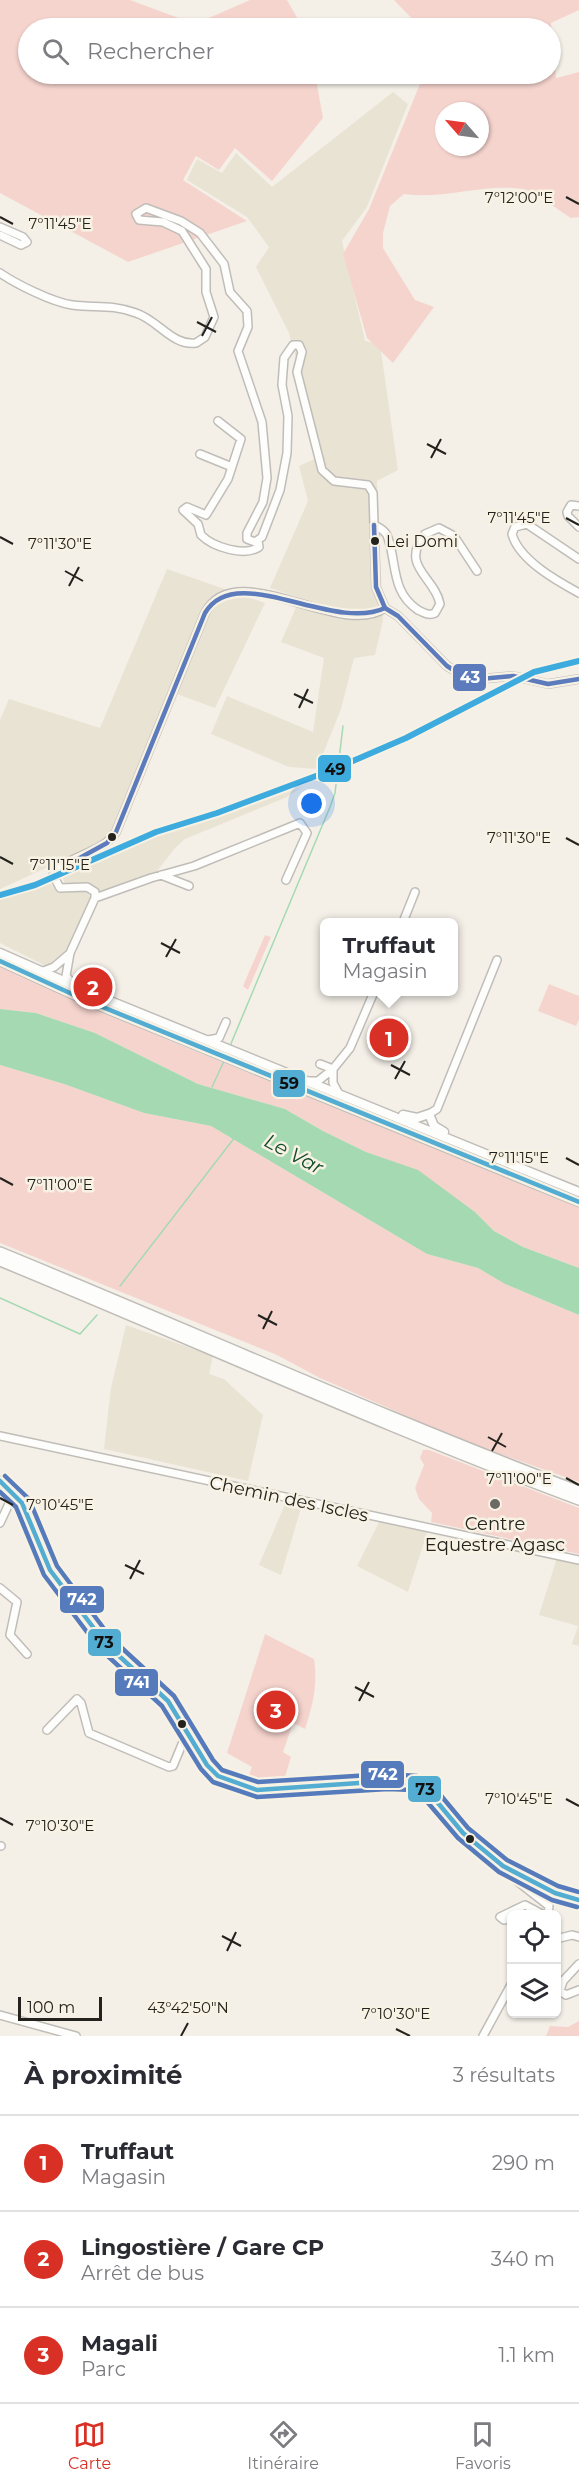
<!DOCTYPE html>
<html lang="fr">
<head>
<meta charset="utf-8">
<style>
	body { margin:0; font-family:Montserrat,sans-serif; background:#f2f2f3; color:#2b2b33 }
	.controls { position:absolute; right:18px; bottom:18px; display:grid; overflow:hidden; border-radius:9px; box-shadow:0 2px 4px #0004 }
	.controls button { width:54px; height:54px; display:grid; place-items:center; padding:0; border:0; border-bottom:2px solid #e1e1e2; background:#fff; color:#2b2b33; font:30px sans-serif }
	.compass { position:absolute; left:435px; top:102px; width:54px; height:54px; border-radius:50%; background:#fff; box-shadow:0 2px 4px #0004; rotate:298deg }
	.scale { position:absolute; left:18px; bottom:15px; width:84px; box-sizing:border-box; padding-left:6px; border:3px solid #24221d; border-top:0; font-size:16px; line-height:21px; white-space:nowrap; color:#24221d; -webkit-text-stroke:4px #f8f2e4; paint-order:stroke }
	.you { position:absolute; left:312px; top:804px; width:21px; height:21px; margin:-15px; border:4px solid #fff; border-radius:50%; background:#1a73e8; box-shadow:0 0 0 9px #1a73e833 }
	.badge { display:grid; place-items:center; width:39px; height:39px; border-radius:50%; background:#d93025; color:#fff; font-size:20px; font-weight:700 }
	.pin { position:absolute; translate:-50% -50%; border:3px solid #fff; box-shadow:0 2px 6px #0006 }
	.popup { position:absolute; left:320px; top:918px; width:138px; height:78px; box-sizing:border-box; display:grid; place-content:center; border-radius:9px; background:#fff; filter:drop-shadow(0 2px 4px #0005); font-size:20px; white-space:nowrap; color:#7c7c81 }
	.popup b { font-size:22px; color:#2b2b33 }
	.popup::after { content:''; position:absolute; left:50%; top:100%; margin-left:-12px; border:12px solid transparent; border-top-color:#fff }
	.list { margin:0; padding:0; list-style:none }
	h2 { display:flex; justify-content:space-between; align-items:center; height:78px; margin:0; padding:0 24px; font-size:26px }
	h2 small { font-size:20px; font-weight:400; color:#7c7c81 }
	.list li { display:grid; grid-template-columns:39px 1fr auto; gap:18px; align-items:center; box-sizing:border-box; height:96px; padding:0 24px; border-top:2px solid #e1e1e2 }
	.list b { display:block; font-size:22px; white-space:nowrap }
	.list p { margin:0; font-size:20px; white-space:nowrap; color:#7c7c81 }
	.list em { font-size:20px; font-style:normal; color:#7c7c81 }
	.icon { flex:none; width:33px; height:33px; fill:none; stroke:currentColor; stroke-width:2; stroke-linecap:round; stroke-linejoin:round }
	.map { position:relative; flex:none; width:579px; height:2036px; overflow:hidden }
	.search { position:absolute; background:#fff; box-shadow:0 2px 4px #0004; left:18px; right:18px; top:18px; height:66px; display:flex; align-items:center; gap:15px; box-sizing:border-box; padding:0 21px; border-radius:33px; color:#7c7c81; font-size:22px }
	.sheet { height:366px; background:#fff }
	nav { display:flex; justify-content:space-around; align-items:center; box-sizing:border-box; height:84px; border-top:2px solid #e1e1e2; background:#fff; font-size:16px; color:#7c7c81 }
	nav a { display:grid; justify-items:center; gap:3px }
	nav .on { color:#d93025 }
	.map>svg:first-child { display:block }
</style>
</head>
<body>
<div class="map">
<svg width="579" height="2036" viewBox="0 0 579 2036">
	<rect width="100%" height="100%" fill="#f4f0e8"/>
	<path fill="#e9e3d4" d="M393 92 408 104 367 207 342 241 365 341 380 344 398 470 377 481 383 620 375 655 354 658 341 709 317 769 289 767 211 734 227 696 313 732 324 658 281 642 300 598 270 588 308 501 299 466 323 455 289 333 256 267 269 247 247 217 187 180 197 159 222 173 236 153 272 187Z
		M167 569 265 603 215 708 174 693 120 834 0 889V720L9 699 100 728Z
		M306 777 308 783 287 797 185 839 175 848 154 875 100 895 92 885H65L61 871 91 856 151 830 216 810Z
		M45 878 59 893 85 891 92 898 69 947 58 961 46 966 0 943V892Z
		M126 1325 213 1356 209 1374 224 1379 263 1415 248 1481 104 1449 111 1388Z
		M286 1502 302 1505 281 1575 259 1565Z
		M380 1520 428 1530 408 1592 357 1566Z
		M557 1558 579 1563V1646L572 1644 578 1626 539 1615Z"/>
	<path fill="#f6d4ce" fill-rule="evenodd" d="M0 0H130L195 24 250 0H287L303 28H28V74H315L323 118 272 181 235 148 219 170 196 156 183 180 247 221 128 262 0 193Z
		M394 0H579V10L551 23 556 78 579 72V217L571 218C559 211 535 191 523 189 483 183 443 200 404 194L390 206 383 233V248L415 300 434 307 393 363 367 338 343 254 369 209 424 74H550V28H421ZM444 111H480V147H444Z
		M265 935 271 937 248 990 243 986Z
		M0 966 168 1040 579 1207V1268L523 1247 494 1231 475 1212 418 1171 366 1152 323 1131 285 1109 198 1084 95 1033 36 1013 0 1009Z
		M549 984 579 996V1019L576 1026 538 1011Z
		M0 1065 64 1084 144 1113 211 1126 427 1254 478 1268 505 1284 579 1315V1482L466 1442 320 1378 277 1355 0 1243Z
		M423 1450H429L579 1508V1554L431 1522 432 1513 419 1499 415 1488 424 1465 420 1458Z
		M265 1634 314 1659C318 1684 313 1704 305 1729L293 1723 283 1752 291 1757 285 1777 258 1779 249 1775 252 1767 227 1753Z
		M579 2021V2036H546L550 2026 568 2027Z"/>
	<path fill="#a5d9b2" d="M0 1009 36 1013 95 1033 198 1084 285 1109 323 1131 366 1152 418 1170 475 1212 494 1231 523 1247 579 1268V1315L505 1284 478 1268 427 1254 211 1126 144 1113 64 1084 0 1065Z"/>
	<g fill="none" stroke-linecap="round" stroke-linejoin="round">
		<path stroke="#a5d9b2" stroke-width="1.5" d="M230 1046 330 807 335 793 343 726
			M212 1087 224 1061
			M120 1286 235 1137
			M0 1298 80 1334 97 1315"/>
		<g stroke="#c0bdb8" stroke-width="10">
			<path id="minor" d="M0 227 23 237 27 242 21 245 0 235
				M0 273C16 284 52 302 72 305 95 308 112 304 136 313 158 320 172 346 196 343L205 337 214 317 206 292V269L182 231 163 222 139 220 136 214 146 208 181 221 200 233 224 264 230 292 247 311 248 327 238 351 262 422 267 478 263 502 247 533V539L255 542 262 537 280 490 287 453 288 416 282 385 284 358 293 345H299L302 352 297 372 322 470 334 481 368 485 373 493 376 587 385 608
				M218 421 241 439 228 479 206 515 187 507 183 510 198 524 201 535C213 547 244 557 259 547L258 541
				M200 454 232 467
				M579 506 571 505 567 512 568 516 579 527
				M374 525C380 528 386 531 388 538 397 564 391 592 418 610 424 613 429 616 435 613L440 604C435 577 399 566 425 534L439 528 454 536 477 571
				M579 559 527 524 515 527 512 534C519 560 557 581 579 593
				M385 608 398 616 447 666 463 676 480 679 513 676 548 684 579 679
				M161 875 189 886
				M95 898V892L87 887 60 888 53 875C68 854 101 855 116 832L205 613C236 554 340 640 385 608
				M95 898 151 878 194 866 300 823 307 833 286 880
				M403 922 415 892
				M41 972 54 967 68 955
				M72 983 66 976 70 953 95 898
				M208 1040 219 1038 226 1022
				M320 1064 333 1069 350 1048 374 992
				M333 1069V1083L339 1094
				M309 1081H318L333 1069
				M429 1114 437 1109 497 960
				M0 1436 579 1560
				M0 1523 14 1493
				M0 1588 17 1602 10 1635 27 1654
				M47 1730 77 1699 81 1703 89 1733 169 1767 173 1766 188 1730
				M0 1846H1
				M517 1874V1881L549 1906 548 1914
				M512 1918 504 1920 500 1917 525 1905 542 1914
				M556 1939 572 1935 579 1937
				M579 1964 563 1981 560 1991 566 1995 579 1990
				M0 2015 76 2036
				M483 2036 512 1983"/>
		</g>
		<g stroke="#c0bdb8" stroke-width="11">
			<path id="major" d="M0 953 93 994 579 1192
				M0 961 83 999 579 1202
				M403 1115 417 1118 429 1114 434 1126 444 1132
				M0 1481 22 1503 50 1570 105 1643 168 1701 185 1725 207 1765 218 1776 257 1790 388 1781 414 1783 428 1791 463 1833 503 1866 555 1893 579 1900"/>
		</g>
		<g stroke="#c0bdb8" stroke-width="12">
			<path id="highway" d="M0 1252C193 1331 384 1417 579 1491
				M0 1261C193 1340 383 1427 579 1500"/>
		</g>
		<use href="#minor" stroke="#fdfdfc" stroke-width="7"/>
		<use href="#major" stroke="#fdfdfc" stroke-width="8"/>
		<use href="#highway" stroke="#fdfdfc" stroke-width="9"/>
		<g stroke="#f8f2e4" stroke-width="9">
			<path id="bus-1" d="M0 1481 22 1503 50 1570 105 1643 168 1701 207 1765 218 1776 257 1790 388 1781 414 1783 428 1791 463 1833 503 1866 555 1893 579 1900"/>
		</g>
		<g stroke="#f8f2e4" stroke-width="9">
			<path id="bus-2" d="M0 961 83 999 579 1202"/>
		</g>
		<g stroke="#f8f2e4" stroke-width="9">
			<path id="bus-3" d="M374 525 376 587 385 608
				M385 608 398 616 447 666 463 676 480 679 513 676 548 684 579 679
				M76 860 107 843 116 832 205 613C236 560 332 633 385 608"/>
		</g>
		<g stroke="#f8f2e4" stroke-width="9">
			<path id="bus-4" d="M0 1492 16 1507 44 1575 99 1648 162 1706 201 1769 213 1782 257 1797 388 1789 412 1790 423 1797 458 1838 499 1872 552 1900 577 1907"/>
		</g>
		<g stroke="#f8f2e4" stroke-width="9">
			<path id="bus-5" d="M5 1476 29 1499 57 1566 111 1638 174 1696 213 1760 222 1770 258 1782 387 1774 417 1776 433 1786 468 1828 507 1860 558 1886 579 1892"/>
		</g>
		<use href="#bus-1" stroke="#53acd1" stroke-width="4.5"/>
		<use href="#bus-2" stroke="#53add2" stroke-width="4.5"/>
		<use href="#bus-3" stroke="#5b7bbc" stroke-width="4.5"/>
		<use href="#bus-4" stroke="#567bbd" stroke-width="4.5"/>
		<use href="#bus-5" stroke="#567bbd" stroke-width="4.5"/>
		<g stroke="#f8f2e4" stroke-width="10">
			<path id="rail-1" d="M0 895 35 885 156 832 217 813 332 770 406 738 534 672 579 661"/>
		</g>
		<use href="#rail-1" stroke="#3dabde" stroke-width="6"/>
	</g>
	<path fill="none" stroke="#24221d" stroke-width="2" d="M566 197 579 204M0 217 13 224M197 322 216 332M202 336 212 317M427 444 446 454M431 458 441 439M566 518 579 525M0 537 13 544M65 571 83 581M69 586 79 567M294 694 313 703M299 708 308 689M566 838 579 845M0 857 13 864M161 943 180 953M166 957 176 939M391 1065 410 1075M395 1079 405 1061M566 1158 579 1165M0 1178 13 1185M258 1315 277 1325M263 1329 272 1311M488 1437 506 1447M492 1451 502 1433M566 1478 579 1485M0 1498 13 1505M125 1565 144 1574M130 1579 140 1560M355 1687 374 1697M359 1701 369 1682M566 1799 579 1806M0 1818 13 1825M222 1936 241 1946M227 1951 236 1932M396 2029 410 2036M181 2036 188 2023"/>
	<g fill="#24221d" stroke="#f8f2e4" stroke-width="2">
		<circle cx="375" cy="541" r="5"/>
		<circle cx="112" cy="837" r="5"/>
		<circle cx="182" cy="1724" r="5"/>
		<circle cx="470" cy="1839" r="5"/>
	</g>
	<circle fill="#6d6a64" stroke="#f8f2e4" stroke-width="2" cx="495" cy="1504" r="6"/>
	<g text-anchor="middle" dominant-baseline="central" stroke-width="5" stroke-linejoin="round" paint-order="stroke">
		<g font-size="16" fill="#24221d" stroke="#f8f2e4" text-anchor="start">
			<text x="386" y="541">Lei Domi</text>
		</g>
		<g font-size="18" fill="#24221d" stroke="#f8f2e4">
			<text transform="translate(289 1499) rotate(12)">Chemin des Iscles</text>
		</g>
		<g font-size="18" fill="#24221d" stroke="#f8f2e4">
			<text x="495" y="1524">Centre<tspan x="495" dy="21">Equestre Agasc</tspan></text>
		</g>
		<g font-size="20" font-style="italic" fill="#154e2c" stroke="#f8f2e4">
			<text transform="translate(294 1154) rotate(28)">Le Var</text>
		</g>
	</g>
	<g font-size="15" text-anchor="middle" fill="#24221d" stroke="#f8f2e4" stroke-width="5" stroke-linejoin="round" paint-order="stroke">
		<text x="519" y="203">7°12'00"E</text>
		<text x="60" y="229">7°11'45"E</text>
		<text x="519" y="523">7°11'45"E</text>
		<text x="60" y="549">7°11'30"E</text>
		<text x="519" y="843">7°11'30"E</text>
		<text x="60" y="870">7°11'15"E</text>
		<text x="519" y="1163">7°11'15"E</text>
		<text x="60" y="1190">7°11'00"E</text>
		<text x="519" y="1484">7°11'00"E</text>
		<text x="60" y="1510">7°10'45"E</text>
		<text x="519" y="1804">7°10'45"E</text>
		<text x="60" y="1831">7°10'30"E</text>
		<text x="188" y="2013">43°42'50"N</text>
		<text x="396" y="2019">7°10'30"E</text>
	</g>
	<g stroke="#f8f2e4" stroke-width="2">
		<rect x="452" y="663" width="35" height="29" rx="6" fill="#5b7bbc"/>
		<rect x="317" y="754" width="35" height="29" rx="6" fill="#3dabde"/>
		<rect x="272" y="1069" width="34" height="29" rx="6" fill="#53add2"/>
		<rect x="59" y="1585" width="46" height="29" rx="6" fill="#567bbd"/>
		<rect x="87" y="1628" width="35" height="29" rx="6" fill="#53acd1"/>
		<rect x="114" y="1668" width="45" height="29" rx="6" fill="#567bbd"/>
		<rect x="360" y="1760" width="45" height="29" rx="6" fill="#567bbd"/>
		<rect x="407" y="1775" width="35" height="28" rx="6" fill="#53acd1"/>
	</g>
	<g font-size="16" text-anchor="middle" font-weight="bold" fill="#fff">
		<text x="470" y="683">43</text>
		<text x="82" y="1605">742</text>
		<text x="137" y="1688">741</text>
		<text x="383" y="1780">742</text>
	</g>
	<g font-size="16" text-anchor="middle" font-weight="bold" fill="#111">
		<text x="335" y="775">49</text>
		<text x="289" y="1089">59</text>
		<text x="104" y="1648">73</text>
		<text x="425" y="1795">73</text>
	</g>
</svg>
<div class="controls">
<button><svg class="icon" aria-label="locate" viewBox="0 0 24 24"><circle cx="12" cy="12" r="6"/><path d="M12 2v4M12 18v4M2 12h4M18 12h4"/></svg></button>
<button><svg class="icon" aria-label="layers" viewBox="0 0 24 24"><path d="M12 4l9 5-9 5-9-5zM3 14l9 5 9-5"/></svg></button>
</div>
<svg class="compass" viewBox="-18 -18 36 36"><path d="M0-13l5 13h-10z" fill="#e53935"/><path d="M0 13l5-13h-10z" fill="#7c7c81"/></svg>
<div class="scale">100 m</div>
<div class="you"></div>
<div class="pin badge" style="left:389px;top:1038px">1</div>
<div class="popup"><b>Truffaut</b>Magasin</div>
<div class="pin badge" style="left:93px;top:987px">2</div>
<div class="pin badge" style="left:276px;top:1710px">3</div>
<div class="search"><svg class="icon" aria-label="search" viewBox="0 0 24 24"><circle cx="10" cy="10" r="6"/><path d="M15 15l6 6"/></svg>Rechercher</div>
</div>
<section class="sheet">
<h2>À proximité<small>3 résultats</small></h2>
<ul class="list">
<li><span class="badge">1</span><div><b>Truffaut</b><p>Magasin</p></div><em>290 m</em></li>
<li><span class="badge">2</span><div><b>Lingostière / Gare CP</b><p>Arrêt de bus</p></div><em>340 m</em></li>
<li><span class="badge">3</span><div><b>Magali</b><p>Parc</p></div><em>1.1 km</em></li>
</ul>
</section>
<nav>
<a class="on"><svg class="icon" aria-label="map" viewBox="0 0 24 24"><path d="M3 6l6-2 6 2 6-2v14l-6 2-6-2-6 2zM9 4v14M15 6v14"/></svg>Carte</a>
<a><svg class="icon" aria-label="directions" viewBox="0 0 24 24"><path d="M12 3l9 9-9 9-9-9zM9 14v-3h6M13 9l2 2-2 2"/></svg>Itinéraire</a>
<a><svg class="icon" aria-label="saved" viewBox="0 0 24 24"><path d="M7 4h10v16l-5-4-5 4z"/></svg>Favoris</a>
</nav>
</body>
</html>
